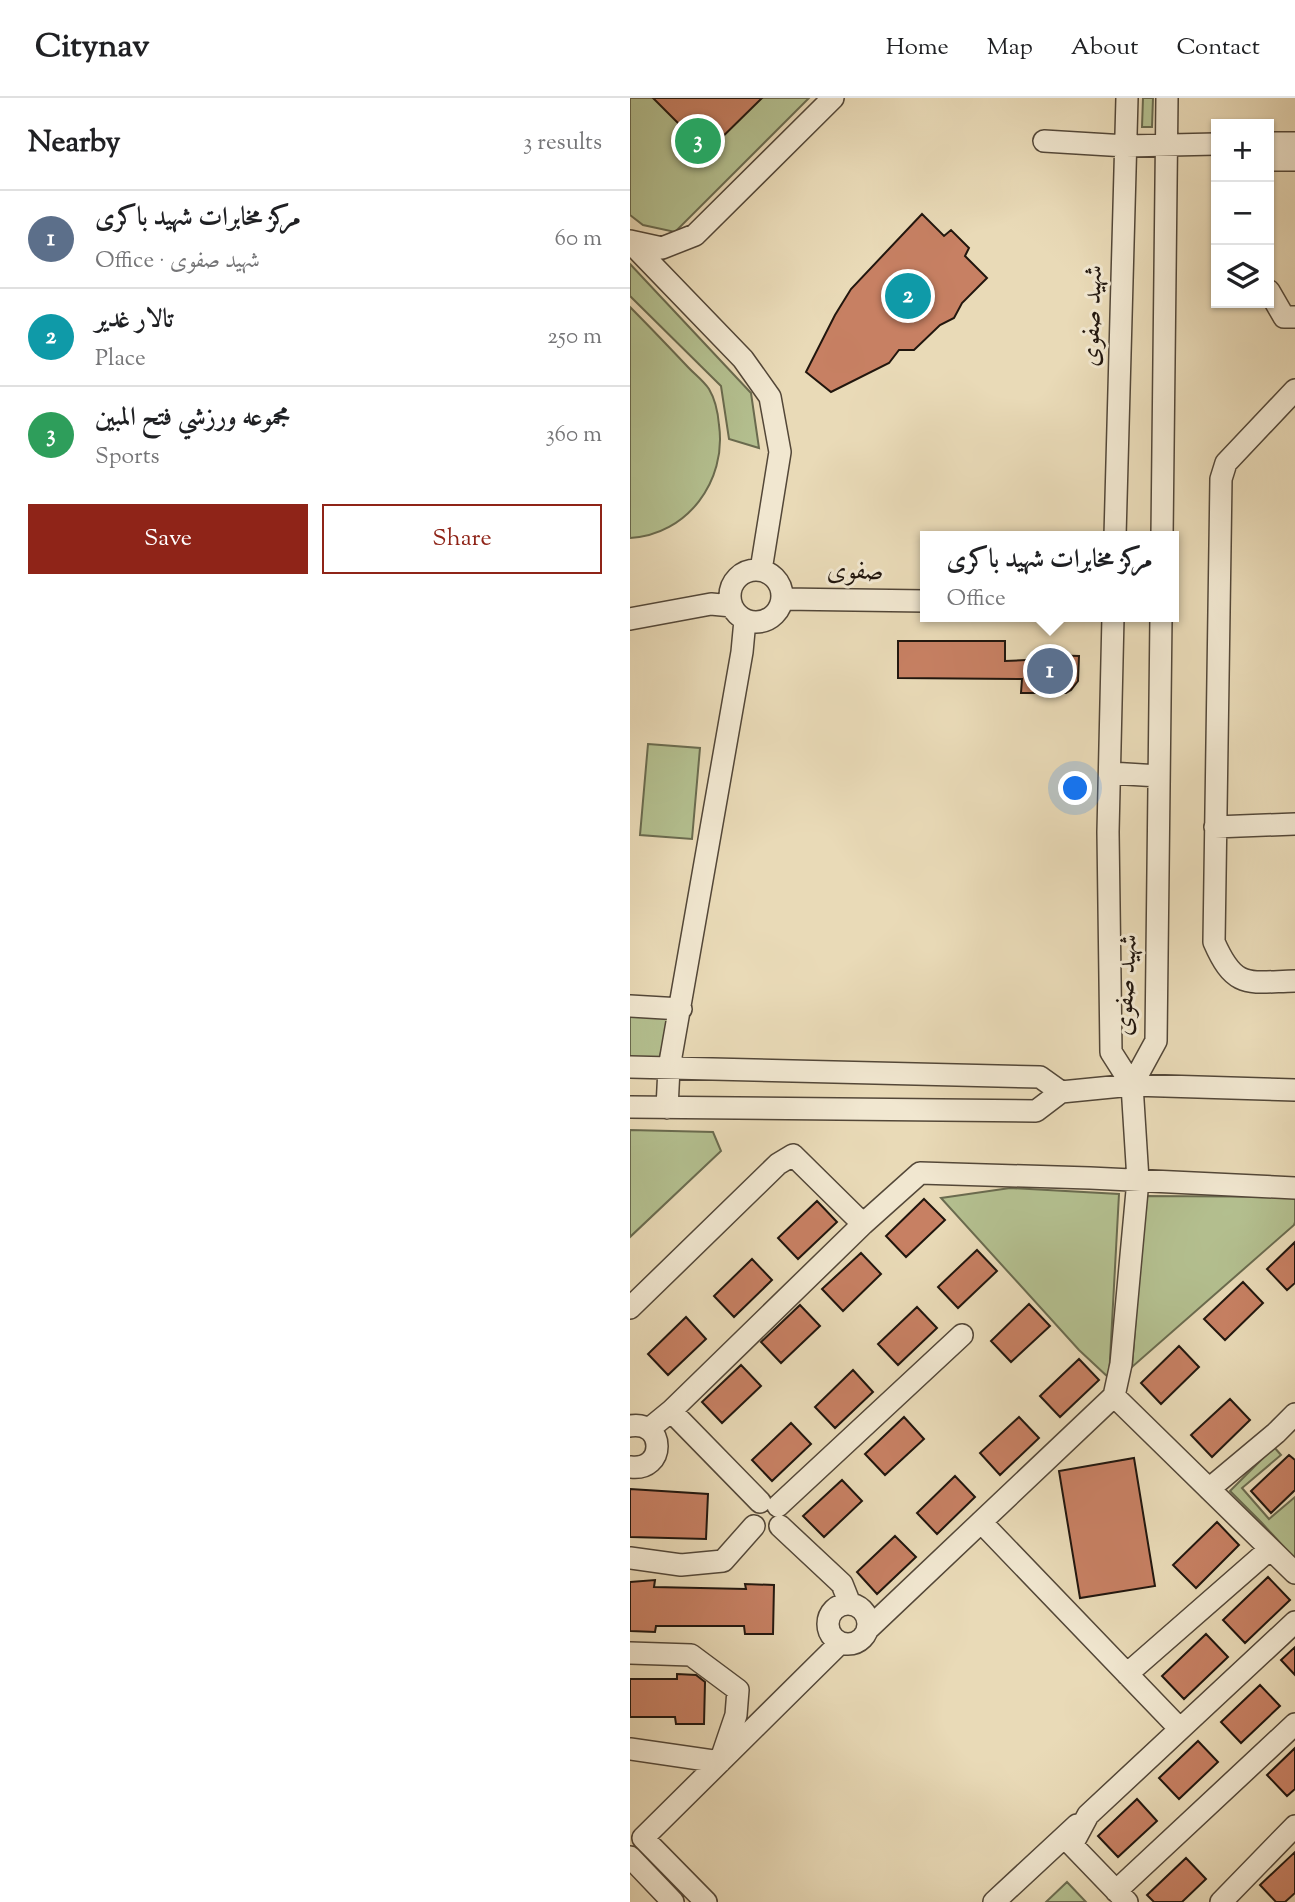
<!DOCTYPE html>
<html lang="en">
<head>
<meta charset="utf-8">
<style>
	body { margin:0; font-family:"Sorts Mill Goudy",Amiri,serif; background:#f6f6f6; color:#202124 }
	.controls { position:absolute; right:21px; top:21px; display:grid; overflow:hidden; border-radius:0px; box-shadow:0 2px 5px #0004 }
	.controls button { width:63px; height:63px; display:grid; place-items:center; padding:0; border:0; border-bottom:2px solid #e0e0e0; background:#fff; color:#202124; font:35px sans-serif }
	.you { position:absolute; left:446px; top:691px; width:24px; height:24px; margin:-18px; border:5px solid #fff; border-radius:50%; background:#1a73e8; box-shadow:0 0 0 10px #1a73e833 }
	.badge { display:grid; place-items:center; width:46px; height:46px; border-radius:50%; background:#8f2418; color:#fff; font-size:23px; font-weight:700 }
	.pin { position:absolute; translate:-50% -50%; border:4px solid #fff; box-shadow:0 2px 7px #0006 }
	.popup { position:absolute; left:290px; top:433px; width:259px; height:91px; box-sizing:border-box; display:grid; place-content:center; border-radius:0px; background:#fff; filter:drop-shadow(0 2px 5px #0005); font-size:23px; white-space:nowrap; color:#757577 }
	.popup b { font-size:26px; color:#202124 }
	.popup::after { content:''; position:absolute; left:50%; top:100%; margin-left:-14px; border:14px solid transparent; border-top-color:#fff }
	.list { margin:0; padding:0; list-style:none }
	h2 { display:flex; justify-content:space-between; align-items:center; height:91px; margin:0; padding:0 28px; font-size:30px }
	h2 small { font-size:23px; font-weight:400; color:#757577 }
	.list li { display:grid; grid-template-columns:46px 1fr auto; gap:21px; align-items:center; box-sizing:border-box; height:98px; padding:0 28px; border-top:2px solid #e0e0e0 }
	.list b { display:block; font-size:26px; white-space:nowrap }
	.list p { margin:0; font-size:23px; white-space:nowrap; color:#757577 }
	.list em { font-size:23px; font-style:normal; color:#757577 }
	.actions { display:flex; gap:14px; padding:21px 28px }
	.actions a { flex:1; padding:16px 0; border:2px solid #8f2418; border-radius:0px; text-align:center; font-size:24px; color:#8f2418 }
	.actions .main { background:#8f2418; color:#fff }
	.icon { flex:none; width:38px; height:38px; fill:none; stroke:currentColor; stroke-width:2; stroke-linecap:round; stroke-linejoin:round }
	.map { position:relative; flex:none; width:665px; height:1804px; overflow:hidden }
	header { display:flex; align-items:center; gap:42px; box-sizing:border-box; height:98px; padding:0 35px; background:#fff; border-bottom:2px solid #e0e0e0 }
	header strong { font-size:33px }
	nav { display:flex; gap:38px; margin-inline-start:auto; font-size:24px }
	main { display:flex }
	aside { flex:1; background:#fff }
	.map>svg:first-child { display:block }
</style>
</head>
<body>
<header>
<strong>Citynav</strong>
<nav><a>Home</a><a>Map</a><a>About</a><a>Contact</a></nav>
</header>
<main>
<aside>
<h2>Nearby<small>3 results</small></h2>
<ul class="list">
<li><span class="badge" style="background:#5c6f8a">1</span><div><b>مرکز مخابرات شهید باکری</b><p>Office · شهید صفوی</p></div><em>60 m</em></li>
<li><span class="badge" style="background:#0f9aa8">2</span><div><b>تالار غدیر</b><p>Place</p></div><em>250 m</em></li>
<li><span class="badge" style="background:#2e9e5b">3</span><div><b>مجموعه ورزشي فتح المبين</b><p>Sports</p></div><em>360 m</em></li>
</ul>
<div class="actions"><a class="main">Save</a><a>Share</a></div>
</aside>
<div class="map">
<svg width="665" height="1804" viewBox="0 0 665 1804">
	<rect width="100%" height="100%" fill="#e9dab7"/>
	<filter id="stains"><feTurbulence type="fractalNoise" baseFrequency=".00286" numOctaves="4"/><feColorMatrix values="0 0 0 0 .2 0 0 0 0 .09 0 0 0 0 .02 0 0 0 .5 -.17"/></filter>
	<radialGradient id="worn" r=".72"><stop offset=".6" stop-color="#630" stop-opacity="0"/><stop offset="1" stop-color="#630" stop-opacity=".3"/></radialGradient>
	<path fill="#b4c090" stroke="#6a6b4f" stroke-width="2" d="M0 0H179L45 134 13 127 0 117Z
		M513 0H523L522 29H512Z
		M0 166 121 295 129 350 99 341 91 288 0 198Z
		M0 209C19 228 38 248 56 267 63 275 73 282 79 291 85 301 88 315 89 327 97 383 57 437 0 440Z
		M18 646 70 650 62 741 10 737Z
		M0 914 42 917 29 961 0 960Z
		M0 1032 83 1034 91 1053 0 1139Z
		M380 1090 489 1096 479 1280 449 1252 311 1100Z
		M515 1098 665 1099V1124L664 1127 502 1269Z
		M644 1349 651 1357 612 1390 639 1421 665 1399V1461L631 1424 600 1393Z
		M437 1784 456 1804H416Z"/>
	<path fill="#c78063" stroke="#21160e" stroke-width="2" d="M23 0H132L77 54Z
		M292 116 314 138 321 132 339 150 335 158 357 180 332 205 324 220 310 227 284 252H269L259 265 201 294 176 274 205 217 221 191Z
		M268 543H375V563L417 561V557L449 558 448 583 441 592 436 595H391L392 581 268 580Z
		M294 1101 315 1122 276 1159 256 1138Z
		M187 1103 207 1124 168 1161 148 1140Z
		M665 1144V1185L657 1192 637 1171Z
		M347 1152 367 1173 328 1210 308 1189Z
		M231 1155 251 1176 213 1213 192 1191Z
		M122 1161 142 1182 104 1219 84 1198Z
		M613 1184 633 1205 595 1242 574 1221Z
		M399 1206 420 1228 381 1264 361 1243Z
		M170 1207 190 1228 151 1265 131 1244Z
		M287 1209 307 1230 268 1267 248 1246Z
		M56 1219 76 1241 38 1277 18 1256Z
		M549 1248 569 1269 531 1306 511 1285Z
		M449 1261 469 1282 430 1319 410 1298Z
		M111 1267 131 1288 92 1325 72 1304Z
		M223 1272 243 1294 205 1330 185 1309Z
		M600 1301 620 1322 582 1359 561 1337Z
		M274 1319 294 1341 255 1377 235 1356Z
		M389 1319 409 1340 370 1377 350 1355Z
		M161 1325 181 1346 142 1383 122 1362Z
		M659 1357 665 1362V1392L641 1415 621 1393Z
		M504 1360 525 1488 450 1500 429 1373Z
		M325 1378 345 1399 307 1436 287 1415Z
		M212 1382 232 1403 194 1439 173 1418Z
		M0 1391 78 1396 76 1441 0 1439Z
		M587 1424 609 1447 566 1490 543 1467Z
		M265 1438 286 1459 247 1496 227 1474Z
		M638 1479 660 1502 615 1545 593 1522Z
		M25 1482 24 1489 116 1491 115 1486 144 1487 143 1536H115L114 1528H26L25 1534 0 1533V1484Z
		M576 1536 598 1559 554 1601 532 1578Z
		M665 1549V1577L651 1562Z
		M47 1576 66 1577 75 1584 74 1626H46L45 1619H0V1581H47Z
		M630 1587 650 1608 611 1645 591 1624Z
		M568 1643 588 1664 549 1701 529 1680Z
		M665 1650V1691L657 1698 637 1677Z
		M507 1701 527 1723 488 1759 468 1738Z
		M665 1754V1795L655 1804H646L630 1787Z
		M556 1760 576 1781 552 1804H524L517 1797Z"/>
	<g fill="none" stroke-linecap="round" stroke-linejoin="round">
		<g stroke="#534738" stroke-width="24">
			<path id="minor" d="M414 43 496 48 586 46
				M639 45H665
				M639 62H665
				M0 143 32 150 65 137 203 0
				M0 144 113 261 140 299 150 354 131 472
				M639 193 654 219H665
				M665 292 596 365 591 381 584 844C605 892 618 884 665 883
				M485 438 497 0
				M532 438 537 0
				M100 498a26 26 0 1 1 52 0a26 26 0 1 1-52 0Z
				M153 501 296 503
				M0 521 81 506 102 508
				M480 675 529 678
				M585 729 665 726
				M0 908 51 911
				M0 969 410 979 431 994
				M502 987 526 943 531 519
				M0 1009 406 1013 431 994 502 987 665 992
				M37 1010 39 970 112 554 115 522
				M0 1210 148 1066 163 1057 233 1126
				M484 1298 665 1475
				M41 1313 130 1404
				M0 1328C36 1322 36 1374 0 1369
				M19 1331 41 1313 233 1126 290 1075 460 1080 665 1090
				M579 1391 646 1335 665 1316
				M148 1408 332 1237
				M351 1424 550 1631
				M150 1428 212 1486 220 1506
				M0 1460 51 1467 93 1463 124 1428
				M198 1526a20 20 0 1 1 40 0a20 20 0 1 1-40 0Z
				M237 1532 484 1298 491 1266 508 1082 502 987 481 954 478 734 483 519
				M0 1555 61 1557 108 1592 106 1617 90 1664 0 1651
				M497 1576 640 1451
				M0 1759 43 1804
				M486 1793 665 1626
				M76 1804 13 1740 210 1545
				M364 1804 447 1727
				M497 1804 442 1747 458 1717 665 1524
				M591 1804 665 1728"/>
		</g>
		<use href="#minor" stroke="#f1e7d0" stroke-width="21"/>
	</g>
	<g text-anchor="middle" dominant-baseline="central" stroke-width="6" stroke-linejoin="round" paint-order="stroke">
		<g font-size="26" fill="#21160e" stroke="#f1e7d0">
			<text transform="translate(463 218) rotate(-88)">شهید صفوی</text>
			<text transform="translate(225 474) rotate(1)">صفوی</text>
			<text transform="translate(497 887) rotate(-87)">شهید صفوی</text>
		</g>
	</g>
	<rect width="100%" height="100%" filter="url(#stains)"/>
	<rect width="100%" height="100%" fill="url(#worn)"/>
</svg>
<div class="controls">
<button>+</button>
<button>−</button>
<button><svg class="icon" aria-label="layers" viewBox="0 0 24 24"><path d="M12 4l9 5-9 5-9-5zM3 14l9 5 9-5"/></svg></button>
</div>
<div class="you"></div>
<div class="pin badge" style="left:420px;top:573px;background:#5c6f8a">1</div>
<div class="popup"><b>مرکز مخابرات شهید باکری</b>Office</div>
<div class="pin badge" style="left:278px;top:198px;background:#0f9aa8">2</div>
<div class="pin badge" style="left:68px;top:43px;background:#2e9e5b">3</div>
</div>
</main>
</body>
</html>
